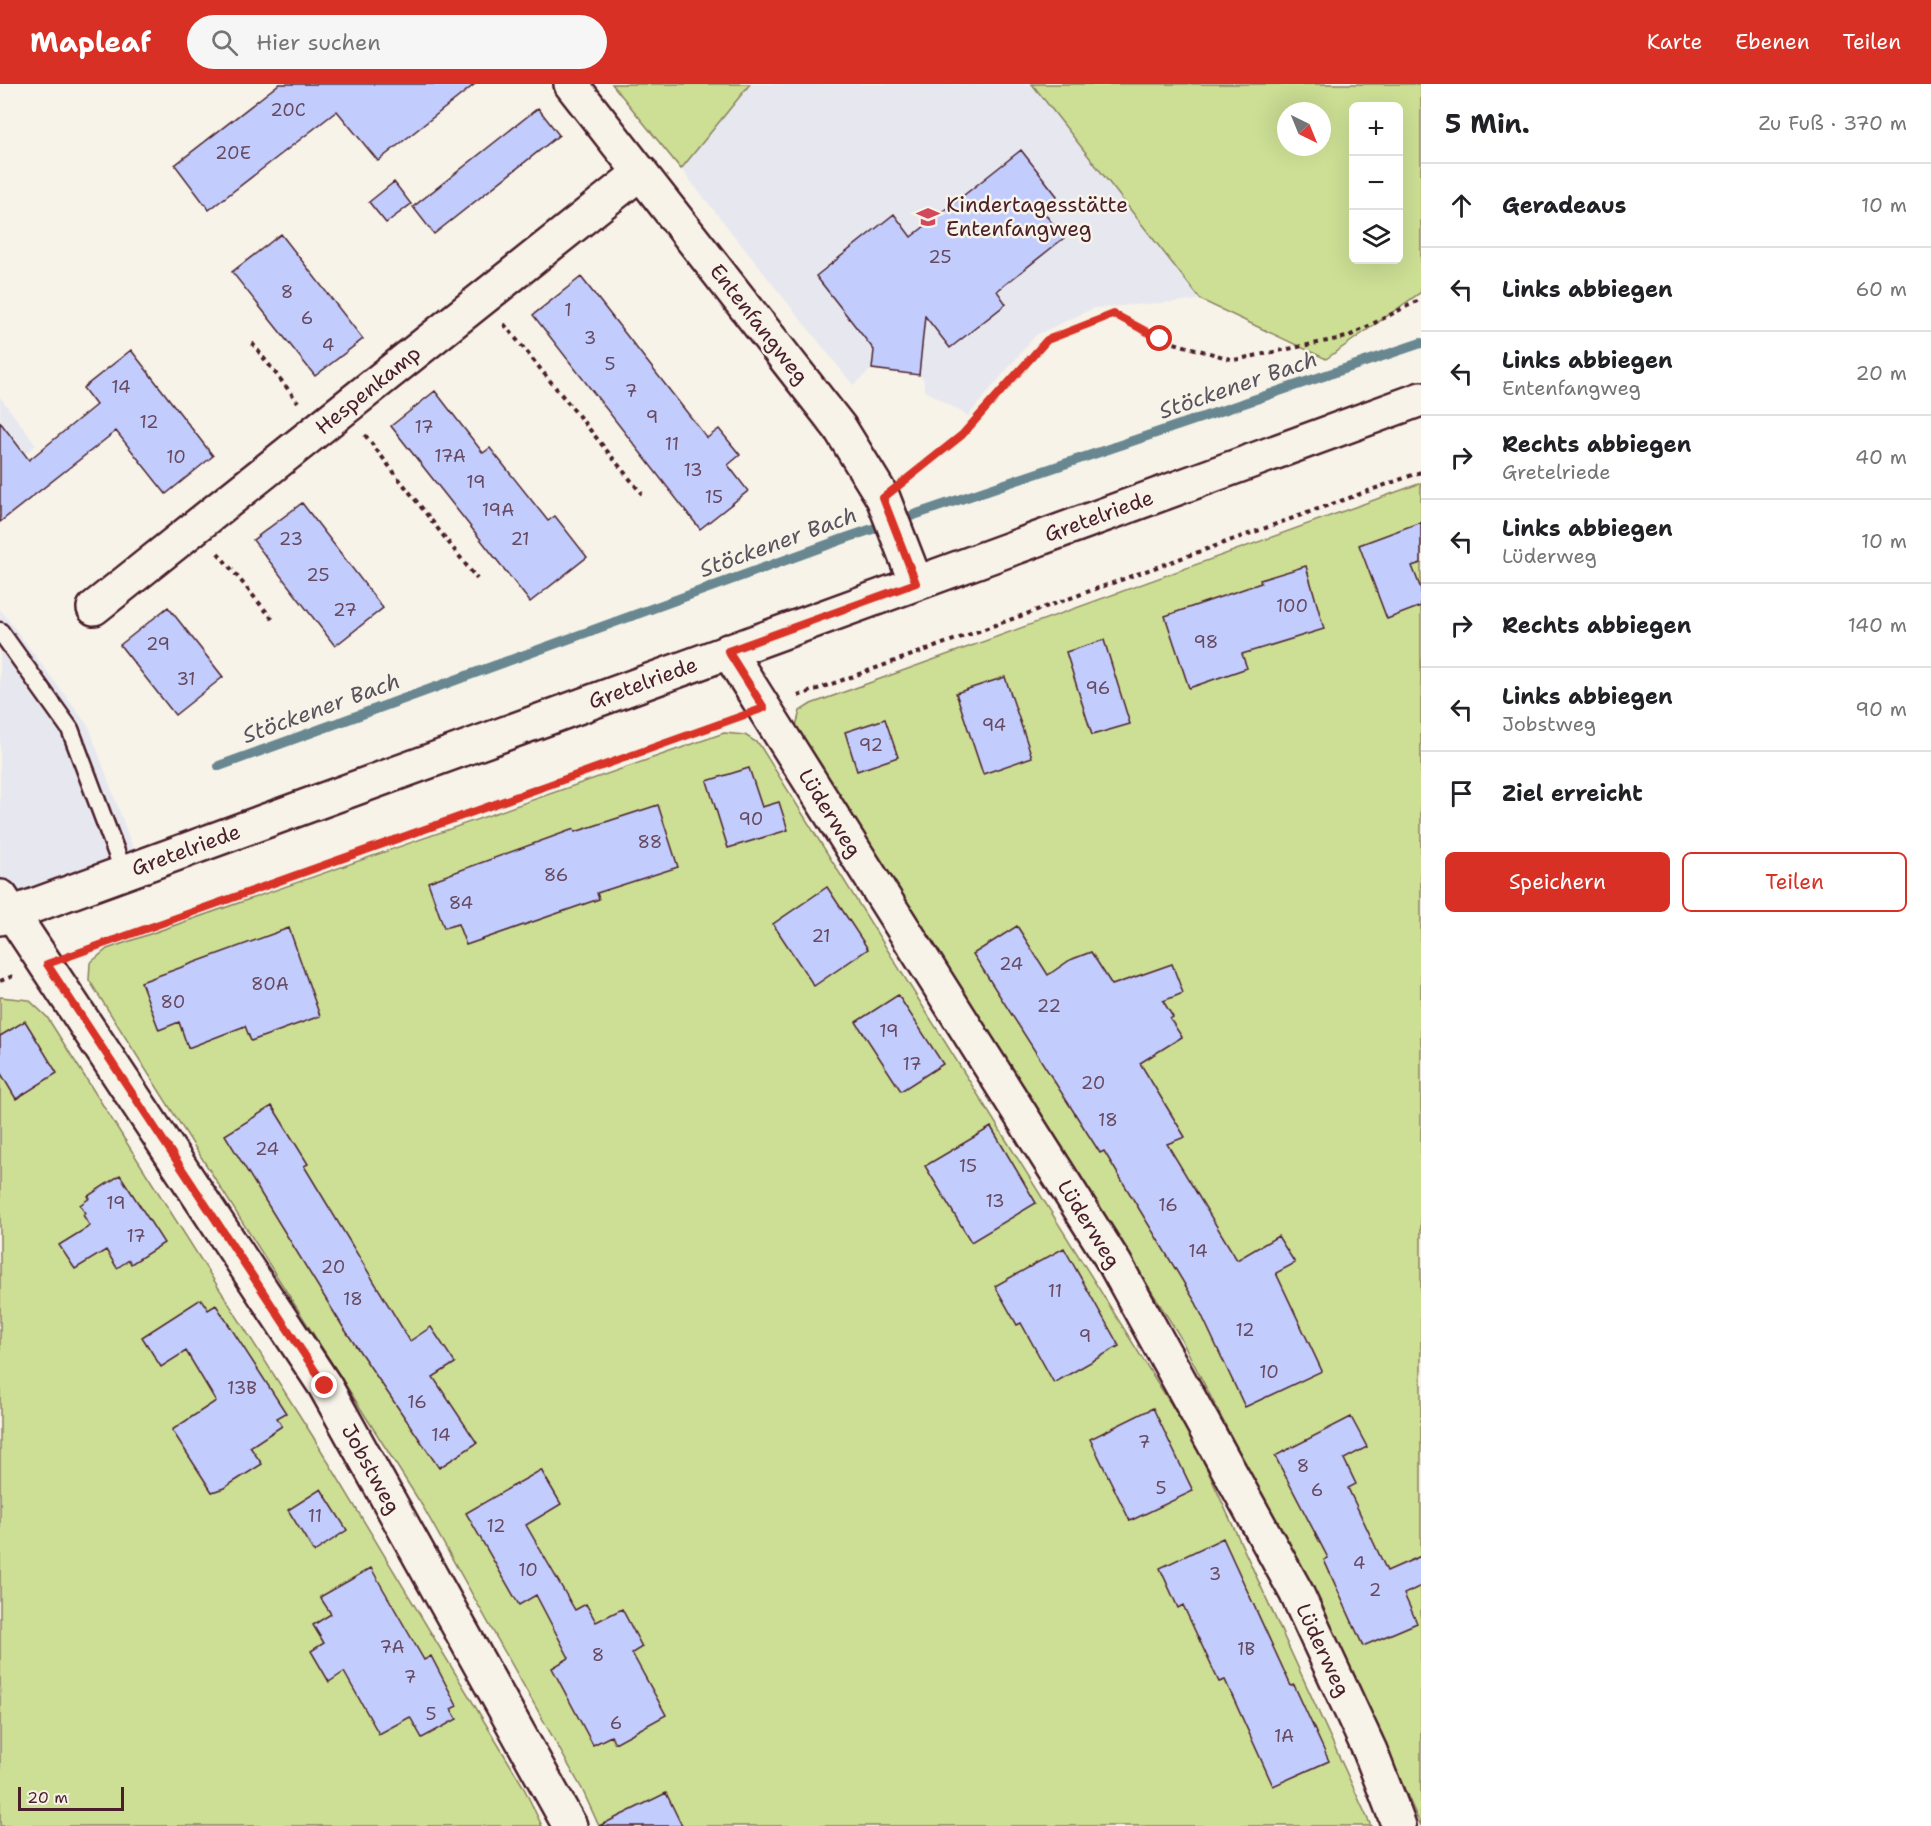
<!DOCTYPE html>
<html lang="de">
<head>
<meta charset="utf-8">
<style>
	:root { --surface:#fff; --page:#f6f6f6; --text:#202124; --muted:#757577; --line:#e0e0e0; --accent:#d93025 }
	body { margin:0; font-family:"Shantell Sans",sans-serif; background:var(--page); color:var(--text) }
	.controls { position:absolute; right:18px; top:18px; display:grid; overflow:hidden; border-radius:9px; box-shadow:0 6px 24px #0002 }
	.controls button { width:54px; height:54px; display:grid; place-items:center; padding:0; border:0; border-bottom:2px solid var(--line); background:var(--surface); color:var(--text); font:30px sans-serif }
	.compass { position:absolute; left:1277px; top:18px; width:54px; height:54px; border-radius:50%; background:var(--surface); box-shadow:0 6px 24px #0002; rotate:137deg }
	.scale { position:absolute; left:18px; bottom:15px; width:106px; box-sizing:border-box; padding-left:6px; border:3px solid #4a1f2b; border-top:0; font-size:16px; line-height:21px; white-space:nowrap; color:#4a1f2b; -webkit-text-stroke:4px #f7f3e8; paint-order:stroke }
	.stop { position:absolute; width:18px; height:18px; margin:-14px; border:4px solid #d93025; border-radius:50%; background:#fff }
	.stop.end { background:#d93025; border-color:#fff; box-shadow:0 2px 6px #0008 }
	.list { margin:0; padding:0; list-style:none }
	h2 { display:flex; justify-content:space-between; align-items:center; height:78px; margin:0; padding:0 24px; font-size:26px }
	h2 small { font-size:20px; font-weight:400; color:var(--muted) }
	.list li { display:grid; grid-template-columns:39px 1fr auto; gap:18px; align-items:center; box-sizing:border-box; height:84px; padding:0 24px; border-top:2px solid var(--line) }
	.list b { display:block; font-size:22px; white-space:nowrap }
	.list p { margin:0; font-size:20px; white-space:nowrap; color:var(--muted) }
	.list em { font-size:20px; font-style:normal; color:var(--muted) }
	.actions { display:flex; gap:12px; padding:18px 24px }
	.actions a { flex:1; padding:14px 0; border:2px solid var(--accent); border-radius:9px; text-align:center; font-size:21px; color:var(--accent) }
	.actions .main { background:var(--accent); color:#fff }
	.icon { flex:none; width:33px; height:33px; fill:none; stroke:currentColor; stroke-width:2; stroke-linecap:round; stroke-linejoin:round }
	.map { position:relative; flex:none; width:1421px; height:1742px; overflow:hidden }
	header { display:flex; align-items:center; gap:36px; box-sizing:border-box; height:84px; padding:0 30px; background:var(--accent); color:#fff }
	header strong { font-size:28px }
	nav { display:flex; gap:33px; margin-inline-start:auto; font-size:21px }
	.search { width:420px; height:54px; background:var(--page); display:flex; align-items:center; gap:15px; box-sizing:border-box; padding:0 21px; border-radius:33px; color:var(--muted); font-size:22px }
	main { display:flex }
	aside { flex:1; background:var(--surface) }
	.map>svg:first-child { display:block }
	.built { fill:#e7e8ef }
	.green { fill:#ccdf94; stroke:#8b7f60; stroke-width:1.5; fill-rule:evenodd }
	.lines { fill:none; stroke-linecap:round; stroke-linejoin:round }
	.stream { stroke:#688790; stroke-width:10 }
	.building { fill:#c2cdfe; stroke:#4a1f2b; stroke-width:1.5 }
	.service-casing { stroke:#4a1f2b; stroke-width:21 }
	.minor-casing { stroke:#4a1f2b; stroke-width:38 }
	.path { stroke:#4a1f2b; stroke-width:4; stroke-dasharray:4.5 4.5; stroke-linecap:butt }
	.service { stroke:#f7f3e8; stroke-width:16 }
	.minor { stroke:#f7f3e8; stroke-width:33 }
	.route { stroke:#d93025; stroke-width:8 }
	.labels { text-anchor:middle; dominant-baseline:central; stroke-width:5; stroke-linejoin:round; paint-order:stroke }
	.number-label { font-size:18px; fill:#684a60 }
	.poi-label { font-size:21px; fill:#4a1f2b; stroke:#f7f3e8; text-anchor:start }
	.street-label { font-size:21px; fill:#4a1f2b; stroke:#f7f3e8 }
	.water-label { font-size:22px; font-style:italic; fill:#59535e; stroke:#f7f3e8 }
</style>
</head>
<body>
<header>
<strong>Mapleaf</strong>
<div class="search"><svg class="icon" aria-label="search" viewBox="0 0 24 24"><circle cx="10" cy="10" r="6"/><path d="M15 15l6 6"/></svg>Hier suchen</div>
<nav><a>Karte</a><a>Ebenen</a><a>Teilen</a></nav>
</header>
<main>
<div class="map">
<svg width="1421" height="1742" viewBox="0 0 1421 1742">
	<rect width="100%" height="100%" fill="#f7f3e8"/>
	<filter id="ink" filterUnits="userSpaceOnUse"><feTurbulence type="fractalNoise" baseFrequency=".0167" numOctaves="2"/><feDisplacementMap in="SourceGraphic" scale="12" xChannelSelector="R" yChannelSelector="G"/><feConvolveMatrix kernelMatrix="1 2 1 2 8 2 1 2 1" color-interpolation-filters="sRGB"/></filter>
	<g filter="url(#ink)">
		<!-- built -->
		<path class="built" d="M 750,0 L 1032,0 L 1201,216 L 1094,224 L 1036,251 L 968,332 L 924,306 L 924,296 L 919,291 L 872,285 L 853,301 L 681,85 Z
			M 0,313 L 36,361 L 0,391 Z
			M 0,525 L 89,643 L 135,770 L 0,821 Z"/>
		<!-- green -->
		<path class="green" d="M 612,0 L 750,0 L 681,85 Z
			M 1032,0 L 1421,0 L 1421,208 L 1326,275 L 1201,216 ZM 1354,22 L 1398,22 L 1398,176 L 1354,176 ZM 1286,27 L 1322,27 L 1322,63 L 1286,63 Z
			M 1421,399 L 1421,1742 L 1356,1595 L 1179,1251 L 796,642 L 800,627 L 811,620 Z
			M 724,649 L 745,651 L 759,660 L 1194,1357 L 1371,1742 L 599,1742 L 582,1705 L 423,1423 L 89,896 L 90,879 L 107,865 Z
			M 0,913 L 29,916 L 47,933 L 312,1351 L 523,1702 L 542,1742 L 0,1742 Z"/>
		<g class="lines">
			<!-- stream -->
			<path class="stream" d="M 219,682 L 846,454 L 1421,259"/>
		</g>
		<!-- building -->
		<path class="building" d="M 279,0 L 475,0 L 378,77 L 337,27 L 209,126 L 175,81 Z
			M 538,24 L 559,51 L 434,150 L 413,123 Z
			M 1021,66 L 1057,112 L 1041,125 L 1064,154 L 997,207 L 1006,220 L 950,264 L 925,232 L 919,291 L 872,285 L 874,266 L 816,192 L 894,130 L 911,153 Z
			M 394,98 L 411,120 L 386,139 L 369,118 Z
			M 281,150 L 363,255 L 315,292 L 232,188 Z
			M 581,193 L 707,354 L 719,345 L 740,371 L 728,381 L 748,407 L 700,445 L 533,231 Z
			M 131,266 L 213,372 L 166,410 L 116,347 L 0,438 L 0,338 L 29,376 L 96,321 L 83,304 Z
			M 435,307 L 483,369 L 490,364 L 548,437 L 555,432 L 587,473 L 530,518 L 391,342 Z
			M 302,419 L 383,524 L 335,562 L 253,456 Z
			M 1421,438 L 1421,479 L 1412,482 L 1421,505 L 1421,522 L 1387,535 L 1359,461 Z
			M 1306,482 L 1324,545 L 1242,570 L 1247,584 L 1189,604 L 1165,532 L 1261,499 L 1260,496 Z
			M 168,523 L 223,593 L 175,631 L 120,561 Z
			M 1104,556 L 1130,640 L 1092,651 L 1066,568 Z
			M 1005,593 L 1032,673 L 983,690 L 956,609 Z
			M 885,635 L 898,673 L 857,687 L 845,648 Z
			M 749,684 L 762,723 L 779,718 L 788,746 L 728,764 L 707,697 Z
			M 658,721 L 678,783 L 597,809 L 599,815 L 466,861 L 458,840 L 444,844 L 428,798 L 574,745 L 575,748 Z
			M 827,803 L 868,865 L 814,902 L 773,840 Z
			M 1017,842 L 1048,891 L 1070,876 L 1091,868 L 1112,901 L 1172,880 L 1183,909 L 1163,917 L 1173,933 L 1170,935 L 1182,953 L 1140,979 L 1185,1053 L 1167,1060 L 1237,1176 L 1278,1152 L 1295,1179 L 1276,1189 L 1322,1287 L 1245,1323 L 1196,1219 L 1104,1067 L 1100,1069 L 973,870 Z
			M 289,844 L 320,932 L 251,957 L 245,942 L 188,964 L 179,938 L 159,946 L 141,898 Z
			M 898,911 L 943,980 L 901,1007 L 856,938 Z
			M 25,937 L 57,989 L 16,1015 L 0,988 L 0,952 Z
			M 272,1022 L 308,1080 L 304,1082 L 410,1257 L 431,1243 L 455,1279 L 433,1293 L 477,1359 L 439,1384 L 343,1243 L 225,1051 Z
			M 991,1043 L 1036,1119 L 971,1158 L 925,1082 Z
			M 120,1091 L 164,1159 L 131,1180 L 129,1176 L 117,1184 L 106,1166 L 75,1185 L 59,1161 L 90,1142 L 83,1131 L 85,1129 L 80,1121 L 90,1114 L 88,1112 Z
			M 1064,1164 L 1119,1262 L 1054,1299 L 1021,1239 L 1017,1241 L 995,1202 Z
			M 201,1215 L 208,1226 L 216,1221 L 286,1329 L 277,1334 L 282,1342 L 250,1363 L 262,1380 L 224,1404 L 212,1408 L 172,1346 L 216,1317 L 186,1267 L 161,1283 L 142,1253 Z
			M 1153,1324 L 1193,1407 L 1130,1437 L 1090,1355 Z
			M 1351,1333 L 1367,1363 L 1344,1375 L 1356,1400 L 1348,1404 L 1387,1487 L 1421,1472 L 1421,1502 L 1404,1510 L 1417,1539 L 1363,1562 L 1324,1476 L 1328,1474 L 1275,1372 Z
			M 541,1386 L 561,1420 L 526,1441 L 575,1526 L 586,1520 L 596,1538 L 622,1525 L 642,1563 L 632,1569 L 666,1631 L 615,1659 L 611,1652 L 593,1661 L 552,1584 L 569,1574 L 536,1511 L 519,1521 L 466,1429 Z
			M 321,1405 L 347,1446 L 314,1468 L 288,1426 Z
			M 1223,1454 L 1291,1602 L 1294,1601 L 1329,1677 L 1273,1702 L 1225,1596 L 1219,1598 L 1183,1521 L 1178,1524 L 1160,1484 Z
			M 371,1484 L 424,1576 L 431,1572 L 457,1622 L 451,1625 L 457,1635 L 422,1654 L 410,1633 L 379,1650 L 344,1588 L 329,1598 L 311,1567 L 324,1559 L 313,1541 L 331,1530 L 320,1513 Z
			M 666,1709 L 682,1742 L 599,1742 Z"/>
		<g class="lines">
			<!-- service casing -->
			<g class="service-casing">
				<path id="service" d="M 0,547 L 70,645 L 124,789"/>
			</g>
			<!-- minor casing -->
			<g class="minor-casing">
				<path id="minor" d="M 571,0 L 840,344 L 883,414 L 916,499
					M 94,524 L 641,88
					M 728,567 L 1115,1180 L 1296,1508 L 1370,1667 L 1399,1742
					M 1,813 L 325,1302 L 570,1742
					M 0,834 L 1421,315"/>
			</g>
			<!-- path -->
			<path class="path" d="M 504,240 L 642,410
				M 252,259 L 298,318
				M 365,351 L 477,495
				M 910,392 L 962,351 L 1047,256 L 1114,230 L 1160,255 L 1234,276 L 1347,253 L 1421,215
				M 218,469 L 274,537
				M 798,612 L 1421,388
				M 80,868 L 731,636
				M 0,897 L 13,892"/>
			<!-- service -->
			<use href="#service" class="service"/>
			<!-- minor -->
			<use href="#minor" class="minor"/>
		</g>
	</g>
	<g class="lines" filter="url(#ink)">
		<!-- route -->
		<path class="route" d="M 325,1302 L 47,880 L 764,624 L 728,567 L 916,499 L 883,414 L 962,351 L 1047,256 L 1114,230 L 1160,255"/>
	</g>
	<!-- icons -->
	<defs>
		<g id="school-bare" transform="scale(1.8)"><path d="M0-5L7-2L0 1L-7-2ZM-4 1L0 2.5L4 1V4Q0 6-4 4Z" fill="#d1495b" stroke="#f7f3e8" stroke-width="2.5" paint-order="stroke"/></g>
	</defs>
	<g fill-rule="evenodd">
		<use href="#school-bare" x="928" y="133"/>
	</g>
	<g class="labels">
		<!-- number labels -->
		<g class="number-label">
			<text x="288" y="26">20C</text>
			<text x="233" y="69">20E</text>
			<text x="940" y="173">25</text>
			<text x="287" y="208">8</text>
			<text x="568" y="226">1</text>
			<text x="307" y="234">6</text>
			<text x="590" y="254">3</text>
			<text x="328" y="261">4</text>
			<text x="610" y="280">5</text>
			<text x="121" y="303">14</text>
			<text x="631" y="307">7</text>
			<text x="652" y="333">9</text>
			<text x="149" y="338">12</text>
			<text x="424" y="343">17</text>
			<text x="672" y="360">11</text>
			<text x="450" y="372">17A</text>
			<text x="176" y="373">10</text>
			<text x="693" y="386">13</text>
			<text x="476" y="398">19</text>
			<text x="714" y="413">15</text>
			<text x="498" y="426">19A</text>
			<text x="291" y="455">23</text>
			<text x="520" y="455">21</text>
			<text x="318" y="491">25</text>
			<text x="1292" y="522">100</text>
			<text x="345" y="526">27</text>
			<text x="1206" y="558">98</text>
			<text x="158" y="560">29</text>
			<text x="186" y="595">31</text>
			<text x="1098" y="604">96</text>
			<text x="994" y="641">94</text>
			<text x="871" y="661">92</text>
			<text x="751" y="735">90</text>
			<text x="650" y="758">88</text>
			<text x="556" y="791">86</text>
			<text x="461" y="819">84</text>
			<text x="821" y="852">21</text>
			<text x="1011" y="880">24</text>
			<text x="270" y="900">80A</text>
			<text x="173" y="918">80</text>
			<text x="1049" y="922">22</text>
			<text x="889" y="947">19</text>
			<text x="912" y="980">17</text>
			<text x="1093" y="999">20</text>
			<text x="1108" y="1036">18</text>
			<text x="267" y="1065">24</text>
			<text x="968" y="1082">15</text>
			<text x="995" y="1117">13</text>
			<text x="116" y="1119">19</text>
			<text x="1168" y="1121">16</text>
			<text x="136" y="1152">17</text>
			<text x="1198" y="1167">14</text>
			<text x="333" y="1183">20</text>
			<text x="1055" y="1207">11</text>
			<text x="353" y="1215">18</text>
			<text x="1245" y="1246">12</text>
			<text x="1085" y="1252">9</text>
			<text x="1269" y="1288">10</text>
			<text x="242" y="1304">13B</text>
			<text x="417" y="1318">16</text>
			<text x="441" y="1351">14</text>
			<text x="1144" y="1358">7</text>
			<text x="1303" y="1382">8</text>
			<text x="1161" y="1404">5</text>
			<text x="1317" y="1406">6</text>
			<text x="315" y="1432">11</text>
			<text x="496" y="1442">12</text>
			<text x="1359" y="1479">4</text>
			<text x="528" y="1486">10</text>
			<text x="1215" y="1490">3</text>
			<text x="1375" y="1506">2</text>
			<text x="392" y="1563">7A</text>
			<text x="1246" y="1565">1B</text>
			<text x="598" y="1571">8</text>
			<text x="410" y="1593">7</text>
			<text x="431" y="1630">5</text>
			<text x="616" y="1639">6</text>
			<text x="1284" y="1652">1A</text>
		</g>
		<!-- poi labels -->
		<g class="poi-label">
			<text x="946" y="121">Kindertagesstätte<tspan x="946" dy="24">Entenfangweg</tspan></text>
		</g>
		<!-- street labels -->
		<g class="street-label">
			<text transform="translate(759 240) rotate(52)">Entenfangweg</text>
			<text transform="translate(368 306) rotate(-39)">Hespenkamp</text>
			<text transform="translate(1099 432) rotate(-20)">Gretelriede</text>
			<text transform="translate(643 599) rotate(-20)">Gretelriede</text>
			<text transform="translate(830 729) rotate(58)">Lüderweg</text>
			<text transform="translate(186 766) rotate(-20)">Gretelriede</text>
			<text transform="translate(1089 1140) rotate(58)">Lüderweg</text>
			<text transform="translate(371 1385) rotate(61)">Jobstweg</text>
			<text transform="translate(1323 1566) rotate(65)">Lüderweg</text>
		</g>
		<!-- water labels -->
		<g class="water-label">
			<text transform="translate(1238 301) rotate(-19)">Stöckener Bach</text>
			<text transform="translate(778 458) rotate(-20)">Stöckener Bach</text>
			<text transform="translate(321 624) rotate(-20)">Stöckener Bach</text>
		</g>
	</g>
</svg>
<div class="controls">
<button>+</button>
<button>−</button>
<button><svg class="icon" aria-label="layers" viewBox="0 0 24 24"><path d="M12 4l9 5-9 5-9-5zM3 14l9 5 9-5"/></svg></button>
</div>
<svg class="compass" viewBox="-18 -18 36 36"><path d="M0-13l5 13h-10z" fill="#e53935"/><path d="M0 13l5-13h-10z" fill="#757577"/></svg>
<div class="scale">20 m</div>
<div class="stop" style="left:1160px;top:255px"></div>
<div class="stop end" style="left:325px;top:1302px"></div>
</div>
<aside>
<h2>5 Min.<small>Zu Fuß · 370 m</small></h2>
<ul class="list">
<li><svg class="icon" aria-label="ahead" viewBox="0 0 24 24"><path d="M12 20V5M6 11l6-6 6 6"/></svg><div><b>Geradeaus</b></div><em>10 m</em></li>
<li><svg class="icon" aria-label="left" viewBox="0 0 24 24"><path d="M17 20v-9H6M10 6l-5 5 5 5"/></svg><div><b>Links abbiegen</b></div><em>60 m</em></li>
<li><svg class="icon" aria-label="left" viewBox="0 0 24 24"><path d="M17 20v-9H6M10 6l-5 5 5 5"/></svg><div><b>Links abbiegen</b><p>Entenfangweg</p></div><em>20 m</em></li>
<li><svg class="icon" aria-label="right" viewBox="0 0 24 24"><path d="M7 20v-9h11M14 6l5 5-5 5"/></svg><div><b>Rechts abbiegen</b><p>Gretelriede</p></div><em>40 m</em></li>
<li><svg class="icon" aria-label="left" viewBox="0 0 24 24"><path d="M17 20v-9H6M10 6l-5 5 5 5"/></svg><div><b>Links abbiegen</b><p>Lüderweg</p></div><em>10 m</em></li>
<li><svg class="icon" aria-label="right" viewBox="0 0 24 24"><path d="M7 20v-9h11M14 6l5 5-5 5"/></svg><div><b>Rechts abbiegen</b></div><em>140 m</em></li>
<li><svg class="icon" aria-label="left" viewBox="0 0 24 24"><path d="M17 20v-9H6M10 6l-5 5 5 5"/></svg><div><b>Links abbiegen</b><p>Jobstweg</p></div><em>90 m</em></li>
<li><svg class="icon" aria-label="arrive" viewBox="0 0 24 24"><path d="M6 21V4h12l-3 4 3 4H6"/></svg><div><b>Ziel erreicht</b></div></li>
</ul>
<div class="actions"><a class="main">Speichern</a><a>Teilen</a></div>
</aside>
</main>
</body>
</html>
